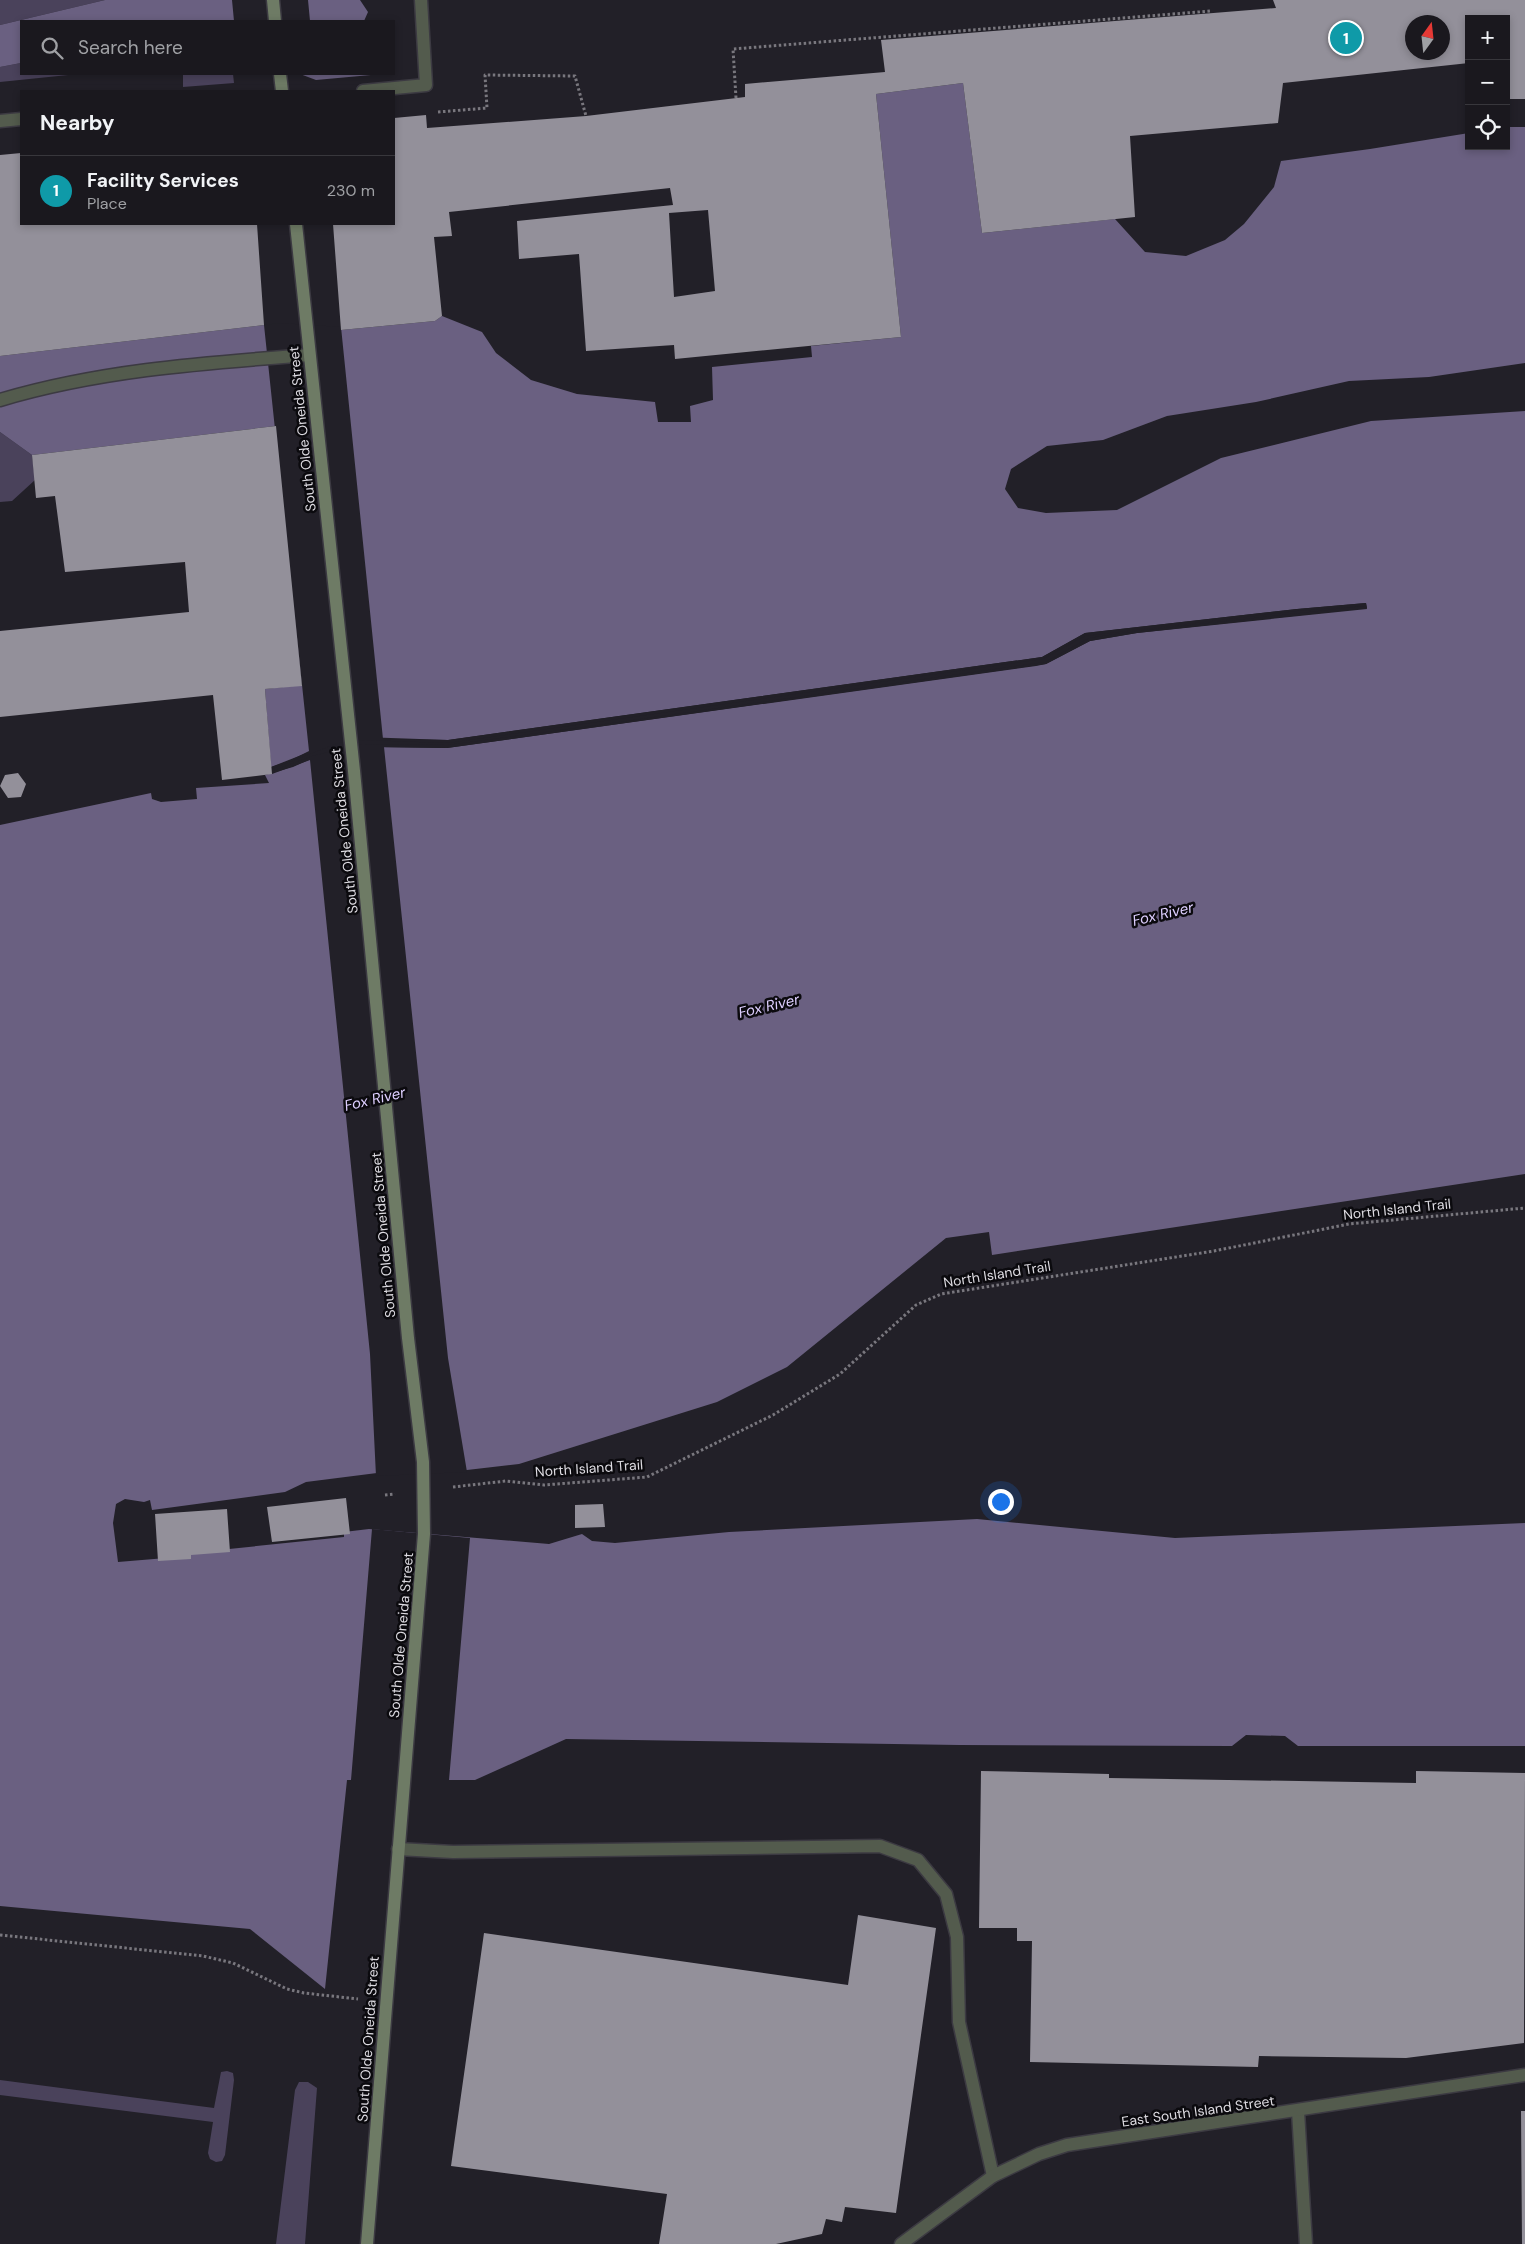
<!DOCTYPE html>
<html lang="en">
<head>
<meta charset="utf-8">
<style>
	:root { --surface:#1a181e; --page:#27252b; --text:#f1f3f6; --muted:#9fa0a4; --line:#38373c; --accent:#89cf48 }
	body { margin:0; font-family:"DM Sans",sans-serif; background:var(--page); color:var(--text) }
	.controls { position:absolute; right:15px; top:15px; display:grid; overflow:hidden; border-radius:0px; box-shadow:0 2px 8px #0003 }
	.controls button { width:45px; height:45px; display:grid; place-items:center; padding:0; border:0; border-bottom:1px solid var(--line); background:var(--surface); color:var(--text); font:25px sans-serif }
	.compass { position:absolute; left:1405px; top:15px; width:45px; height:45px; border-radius:50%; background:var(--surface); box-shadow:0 2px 8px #0003; rotate:15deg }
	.you { position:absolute; left:1000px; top:1501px; width:18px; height:18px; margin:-12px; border:4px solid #fff; border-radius:50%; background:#1a73e8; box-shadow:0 0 0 8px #1a73e833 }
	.badge { display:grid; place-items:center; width:32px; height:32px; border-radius:50%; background:var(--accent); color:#fff; font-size:16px; font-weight:700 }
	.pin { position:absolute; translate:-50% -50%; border:2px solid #fff; box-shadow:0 1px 5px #0006 }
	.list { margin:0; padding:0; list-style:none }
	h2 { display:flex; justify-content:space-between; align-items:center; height:65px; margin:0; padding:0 20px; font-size:21px }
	h2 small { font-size:16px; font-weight:400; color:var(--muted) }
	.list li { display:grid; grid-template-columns:32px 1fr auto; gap:15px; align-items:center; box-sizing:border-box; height:70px; padding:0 20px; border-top:1px solid var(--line) }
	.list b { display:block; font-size:19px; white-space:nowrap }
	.list p { margin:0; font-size:16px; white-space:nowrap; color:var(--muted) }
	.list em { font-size:16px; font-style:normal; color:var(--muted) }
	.icon { flex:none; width:28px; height:28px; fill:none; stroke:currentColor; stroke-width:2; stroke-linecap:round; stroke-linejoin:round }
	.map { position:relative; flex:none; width:1525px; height:2244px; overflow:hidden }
	.search { position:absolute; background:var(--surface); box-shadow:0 2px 8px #0003; left:20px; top:20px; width:375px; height:55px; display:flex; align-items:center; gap:12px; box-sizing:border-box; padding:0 18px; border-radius:0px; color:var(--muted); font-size:19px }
	.panel { position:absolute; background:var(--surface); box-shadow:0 2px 8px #0003; left:20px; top:90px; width:375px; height:135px; border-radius:0px }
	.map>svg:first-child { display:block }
	.green { fill:#4a425b }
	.water { fill:#6a6081 }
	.pier { fill:#222028 }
	.building { fill:#93909a; fill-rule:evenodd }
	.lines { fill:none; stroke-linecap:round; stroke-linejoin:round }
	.lane-casing { stroke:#3c3a42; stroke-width:15 }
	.street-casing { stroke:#3c3a42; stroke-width:15 }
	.secondary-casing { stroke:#3c3a42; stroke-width:15 }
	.path { stroke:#79777e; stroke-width:3; stroke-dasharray:2.5 2.5; stroke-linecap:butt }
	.lane { stroke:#535b4d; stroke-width:12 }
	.street { stroke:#535b4d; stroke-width:12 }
	.secondary { stroke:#6e7b65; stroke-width:12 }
	.labels { text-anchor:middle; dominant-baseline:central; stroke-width:5; stroke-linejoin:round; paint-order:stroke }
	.street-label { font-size:14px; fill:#dddbe1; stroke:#0b0a0e }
	.water-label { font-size:15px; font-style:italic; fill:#ddcefe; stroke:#0b0a0e }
</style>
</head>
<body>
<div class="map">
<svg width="1525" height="2244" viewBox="0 0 1525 2244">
	<rect width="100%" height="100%" fill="#222028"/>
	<!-- green -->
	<path class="green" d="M 0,0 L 105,0 L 0,25 Z
		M 21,63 L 21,74 L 78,74 L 0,82 L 0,67 Z
		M 183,74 L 233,74 L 234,83 L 183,87 Z
		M 0,432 L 32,455 L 35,480 L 12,501 L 0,502 Z
		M 227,2071 L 233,2073 L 234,2080 L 225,2155 L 222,2161 L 216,2162 L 210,2159 L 208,2153 L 213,2122 L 0,2095 L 0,2080 L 214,2108 L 221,2072 Z
		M 299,2082 L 308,2082 L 317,2088 L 305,2244 L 276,2244 L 295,2090 Z"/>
	<!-- water -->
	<path class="water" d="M 105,0 L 360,0 L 368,12 L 364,21 L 21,21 L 21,63 L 0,67 L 0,25 Z
		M 300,74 L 382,74 L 316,80 Z
		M 963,83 L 982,233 L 1115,219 L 1145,252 L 1186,256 L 1225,240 L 1244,224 L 1274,187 L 1281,161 L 1370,149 L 1469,133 L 1469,146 L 1506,146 L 1506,127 L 1525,127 L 1525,363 L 1429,377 L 1349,381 L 1256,402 L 1167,416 L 1103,440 L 1047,446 L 1011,469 L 1005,489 L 1018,508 L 1046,513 L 1117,510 L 1221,458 L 1371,421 L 1525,411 L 1525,1174 L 992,1255 L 989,1232 L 946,1238 L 787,1367 L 717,1402 L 519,1464 L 467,1470 L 377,1473 L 306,1482 L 285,1492 L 152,1510 L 150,1500 L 144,1502 L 125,1499 L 116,1504 L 113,1523 L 118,1562 L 190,1556 L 190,1553 L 344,1537 L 344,1532 L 369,1529 L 549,1544 L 582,1534 L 592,1541 L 615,1543 L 729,1532 L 977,1519 L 1175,1538 L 1525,1523 L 1525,1746 L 1298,1746 L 1285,1736 L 1246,1735 L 1232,1746 L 959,1745 L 566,1739 L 475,1780 L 347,1780 L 325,1989 L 250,1929 L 0,1906 L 0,825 L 151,793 L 152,799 L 161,802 L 197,799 L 196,788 L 269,783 L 265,775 L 293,767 L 313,758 L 362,747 L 447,748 L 1046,664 L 1090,641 L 1137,633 L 1367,608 L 1366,603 L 1297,609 L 1085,633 L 1042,657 L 448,740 L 362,737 L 337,741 L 271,767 L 265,689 L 302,685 L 276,426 L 32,455 L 0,432 L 0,356 L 264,325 L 341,330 L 435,321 L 442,316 L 482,332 L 496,353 L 531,380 L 577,394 L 655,402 L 658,422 L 691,422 L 690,406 L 713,400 L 712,367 L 812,357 L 811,346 L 901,337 L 876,94 Z"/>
	<!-- pier -->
	<path class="pier" d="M 232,0 L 308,0 L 310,21 L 234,21 Z
		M 280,323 L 341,327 L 383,739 L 448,740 L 1042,657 L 1085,633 L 1297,609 L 1366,603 L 1367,609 L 1137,633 L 1090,641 L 1046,664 L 1036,666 L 447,748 L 384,747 L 448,1358 L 467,1472 L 376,1476 L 370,1354 L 310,760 L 272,774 L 272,771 L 312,756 L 362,744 L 447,745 L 598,725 L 1045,662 L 1089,638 L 1136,631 L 1364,606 L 1297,611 L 1085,636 L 1043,659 L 448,743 L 362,740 L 338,743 L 272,769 L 271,767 L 289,761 L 309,751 L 264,325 Z
		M 372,1529 L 470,1538 L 449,1780 L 351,1780 Z"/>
	<!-- building -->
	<path class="building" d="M 1273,0 L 1525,0 L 1525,99 L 1506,99 L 1506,19 L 1469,19 L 1469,63 L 1283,83 L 1278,123 L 1130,136 L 1135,217 L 982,233 L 963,83 L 876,94 L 901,337 L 675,359 L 674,345 L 586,351 L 579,254 L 519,259 L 517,221 L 673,205 L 670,188 L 449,212 L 452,236 L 434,237 L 442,316 L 435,321 L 341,330 L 333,224 L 394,224 L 394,118 L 426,115 L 427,128 L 586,116 L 745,97 L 745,84 L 885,72 L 881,40 L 1276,8 ZM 1412,22 L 1442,22 L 1442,52 L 1412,52 ZM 708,210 L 715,291 L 674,297 L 669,213 Z
		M 21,153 L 21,224 L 257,224 L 264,325 L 0,356 L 0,155 Z
		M 276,426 L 302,686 L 265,689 L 272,774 L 222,780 L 213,695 L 0,717 L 0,631 L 189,612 L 185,562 L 65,572 L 55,496 L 36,498 L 32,455 Z
		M 18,773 L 26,784 L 21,797 L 8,798 L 0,786 L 5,775 Z
		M 346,1498 L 350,1534 L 272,1542 L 267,1507 Z
		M 603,1504 L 605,1527 L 575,1528 L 575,1505 Z
		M 227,1509 L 230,1552 L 191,1555 L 191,1559 L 158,1561 L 155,1514 Z
		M 981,1771 L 1109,1774 L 1109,1778 L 1416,1783 L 1416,1771 L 1525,1773 L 1524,2043 L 1406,2058 L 1259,2056 L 1258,2067 L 1030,2062 L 1032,1941 L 1017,1941 L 1017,1928 L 979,1928 Z
		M 858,1915 L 936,1928 L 896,2213 L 845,2207 L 842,2222 L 826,2219 L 822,2234 L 776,2244 L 659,2244 L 667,2194 L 451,2166 L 484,1933 L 848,1985 Z
		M 1521,2111 L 1525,2111 L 1525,2244 L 1522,2244 Z"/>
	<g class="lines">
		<!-- lane casing -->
		<g class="lane-casing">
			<path id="lane" d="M 363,91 L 426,85 L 421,0
				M 0,121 L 21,119
				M 0,400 C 100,370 205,363 309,355
				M 398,1849 L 453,1852 L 880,1846 L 918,1860 L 946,1894 L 957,1937 L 959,2022 L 993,2176
				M 1298,2111 L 1306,2244"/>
		</g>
		<!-- street casing -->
		<g class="street-casing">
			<path id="street" d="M 901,2244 L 993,2176 L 1039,2154 L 1067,2145 L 1525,2075"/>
		</g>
		<!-- secondary casing -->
		<g class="secondary-casing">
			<path id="secondary" d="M 273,0 L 275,21
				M 280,74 L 282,91
				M 296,224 L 354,771 L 408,1338 L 423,1462 L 424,1534 L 367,2244"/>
		</g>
		<!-- path -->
		<path class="path" d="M 736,98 L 733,49 L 1211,11
			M 438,112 L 487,108 L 485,75 L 575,76 L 586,116
			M 453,1487 L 506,1481 L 544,1485 L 647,1477 L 773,1415 L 840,1374 L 916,1305 L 941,1294 L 1214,1251 L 1349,1224 L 1525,1208
			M 385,1495 L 395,1494
			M 0,1935 L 203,1956 L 233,1963 L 287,1989 L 304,1993 L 358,1999"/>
		<!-- lane -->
		<use href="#lane" class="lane"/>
		<!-- street -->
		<use href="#street" class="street"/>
		<!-- secondary -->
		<use href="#secondary" class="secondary"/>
	</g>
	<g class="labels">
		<!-- street labels -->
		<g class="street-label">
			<text transform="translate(302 429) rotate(-96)">South Olde Oneida Street</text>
			<text transform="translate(344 831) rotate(-96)">South Olde Oneida Street</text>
			<text transform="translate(1397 1209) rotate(-6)">North Island Trail</text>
			<text transform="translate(383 1235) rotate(-95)">South Olde Oneida Street</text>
			<text transform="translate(997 1274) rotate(-9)">North Island Trail</text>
			<text transform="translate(589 1468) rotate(-4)">North Island Trail</text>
			<text transform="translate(401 1635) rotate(-85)">South Olde Oneida Street</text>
			<text transform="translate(368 2039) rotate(-86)">South Olde Oneida Street</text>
			<text transform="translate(1198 2111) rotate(-8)">East South Island Street</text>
		</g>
		<!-- water labels -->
		<g class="water-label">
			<text transform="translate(1163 914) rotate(-13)">Fox River</text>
			<text transform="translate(769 1006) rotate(-13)">Fox River</text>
			<text transform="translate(375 1099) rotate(-13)">Fox River</text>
		</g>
	</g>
</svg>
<div class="controls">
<button>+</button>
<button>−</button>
<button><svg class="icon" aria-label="locate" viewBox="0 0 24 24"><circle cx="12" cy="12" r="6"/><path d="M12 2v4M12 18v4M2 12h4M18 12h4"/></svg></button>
</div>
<svg class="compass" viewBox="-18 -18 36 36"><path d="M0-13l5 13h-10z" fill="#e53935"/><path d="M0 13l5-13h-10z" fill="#9fa0a4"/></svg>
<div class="you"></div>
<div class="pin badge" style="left:1346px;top:38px;background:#0f9aa8">1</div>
<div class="search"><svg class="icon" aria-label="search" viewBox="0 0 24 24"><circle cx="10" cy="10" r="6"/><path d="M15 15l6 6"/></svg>Search here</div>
<section class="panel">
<h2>Nearby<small></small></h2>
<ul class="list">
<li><span class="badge" style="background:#0f9aa8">1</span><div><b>Facility Services</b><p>Place</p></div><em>230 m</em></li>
</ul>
</section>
</div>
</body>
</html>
